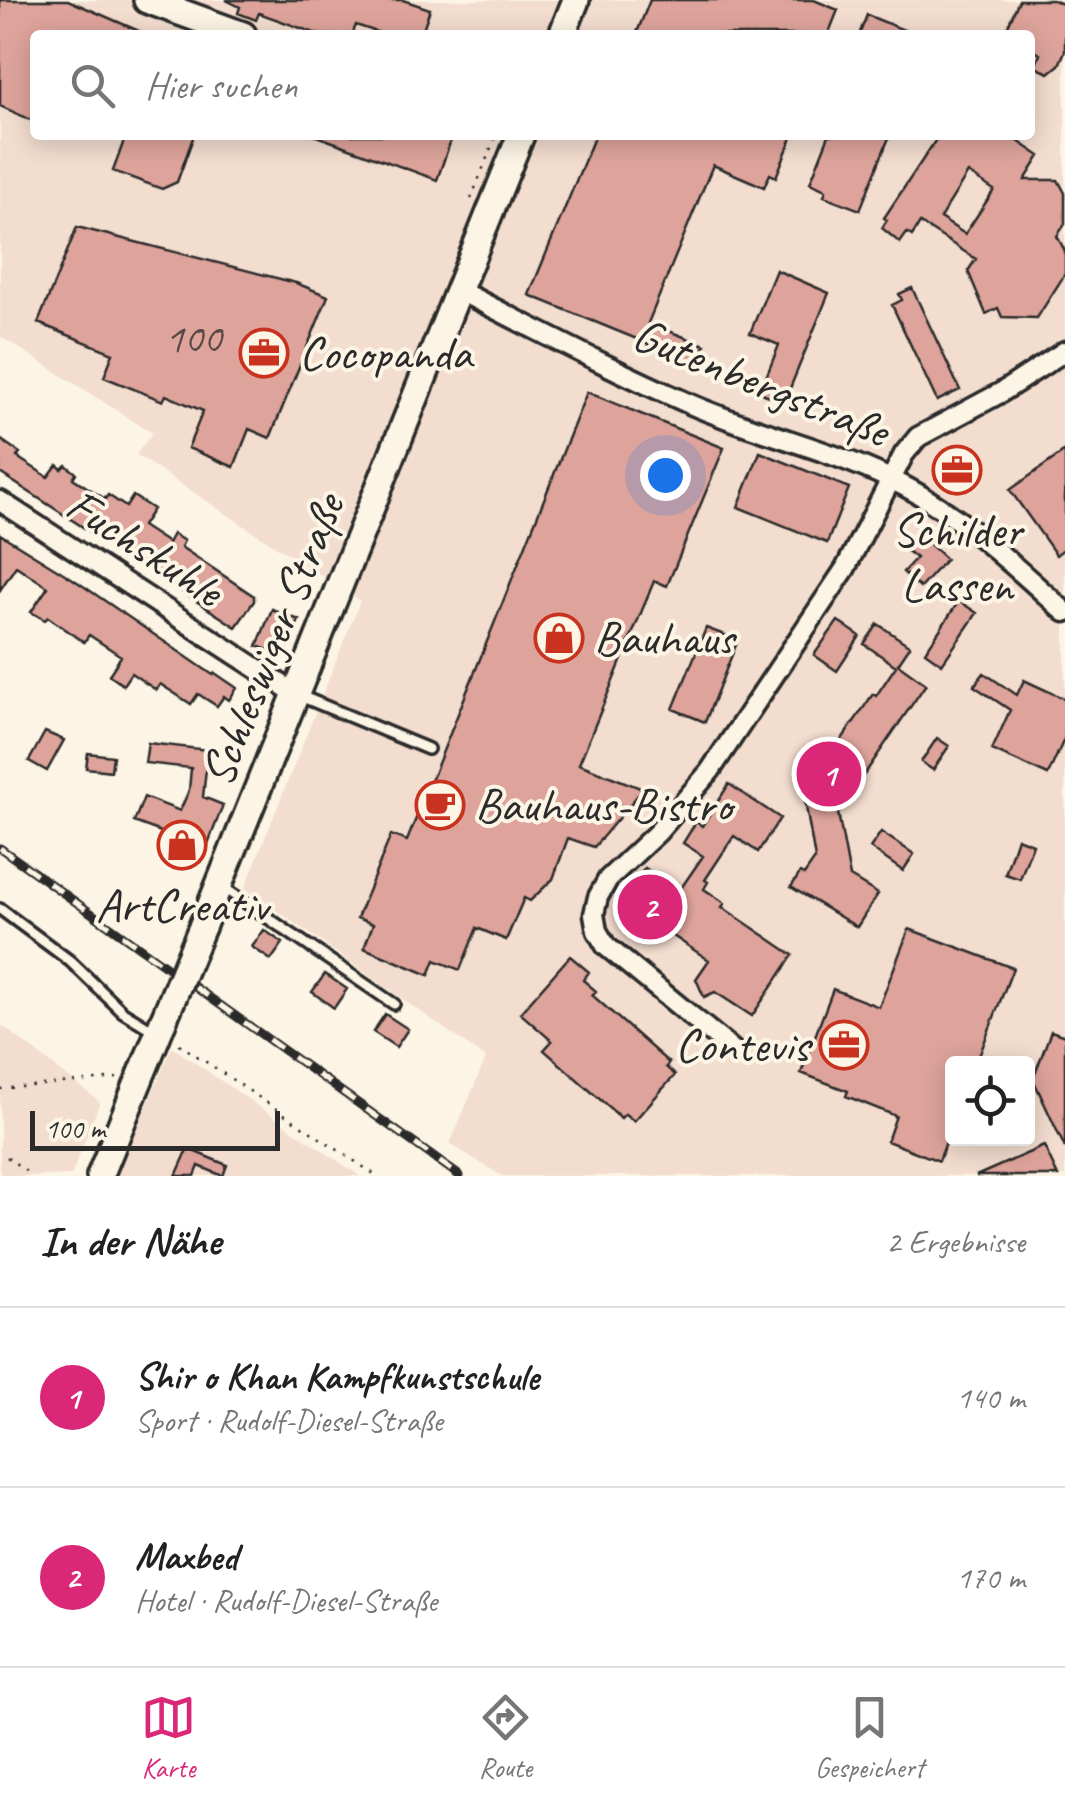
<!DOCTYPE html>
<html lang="de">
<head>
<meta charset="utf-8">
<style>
	:root { --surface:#fff; --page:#f6f6f6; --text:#222; --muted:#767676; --line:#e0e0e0; --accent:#db2777 }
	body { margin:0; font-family:Caveat,sans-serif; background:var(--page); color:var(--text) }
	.controls { position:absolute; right:30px; bottom:30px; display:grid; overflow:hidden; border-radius:10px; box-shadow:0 5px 25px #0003 }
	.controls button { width:90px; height:90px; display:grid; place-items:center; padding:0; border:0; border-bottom:2px solid var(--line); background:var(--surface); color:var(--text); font:50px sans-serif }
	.scale { position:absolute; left:30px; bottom:25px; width:250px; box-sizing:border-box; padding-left:10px; border:5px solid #2b2b2b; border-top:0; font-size:28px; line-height:35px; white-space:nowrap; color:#2b2b2b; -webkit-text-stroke:8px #fcf5e5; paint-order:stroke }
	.you { position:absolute; left:665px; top:475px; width:35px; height:35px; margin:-25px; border:8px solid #fff; border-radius:50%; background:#1a73e8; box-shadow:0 0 0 15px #1a73e833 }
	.badge { display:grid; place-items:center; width:65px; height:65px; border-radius:50%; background:var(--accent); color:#fff; font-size:32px; font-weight:700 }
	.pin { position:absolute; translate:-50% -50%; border:5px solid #fff; box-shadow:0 2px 10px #0006 }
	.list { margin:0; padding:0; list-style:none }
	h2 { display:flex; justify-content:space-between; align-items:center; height:130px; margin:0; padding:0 40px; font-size:42px }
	h2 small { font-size:32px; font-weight:400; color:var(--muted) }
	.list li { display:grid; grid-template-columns:65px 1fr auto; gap:30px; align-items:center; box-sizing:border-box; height:180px; padding:0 40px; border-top:2px solid var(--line) }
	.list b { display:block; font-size:38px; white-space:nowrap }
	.list p { margin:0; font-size:32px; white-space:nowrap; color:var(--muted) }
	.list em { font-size:32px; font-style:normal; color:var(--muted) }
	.icon { flex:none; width:55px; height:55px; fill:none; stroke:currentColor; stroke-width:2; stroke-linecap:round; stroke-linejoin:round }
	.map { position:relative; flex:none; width:1065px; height:1176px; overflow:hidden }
	.search { position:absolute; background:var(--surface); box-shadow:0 5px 25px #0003; left:30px; right:30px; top:30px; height:110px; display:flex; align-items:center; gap:25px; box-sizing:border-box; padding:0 35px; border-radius:10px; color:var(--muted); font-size:38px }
	.sheet { height:490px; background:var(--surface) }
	nav { display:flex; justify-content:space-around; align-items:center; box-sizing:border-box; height:140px; border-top:2px solid var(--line); background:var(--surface); font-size:28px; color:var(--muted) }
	nav a { display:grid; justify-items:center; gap:5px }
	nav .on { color:var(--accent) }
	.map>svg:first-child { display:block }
	.built { fill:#f3ddcf; fill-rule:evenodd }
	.building { fill:#dea49b; stroke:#2b2b2b; stroke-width:2.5; fill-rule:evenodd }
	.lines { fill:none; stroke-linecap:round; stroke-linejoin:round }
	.lane-casing { stroke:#2b2b2b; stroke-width:16 }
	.street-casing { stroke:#2b2b2b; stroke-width:25 }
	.secondary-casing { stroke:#2b2b2b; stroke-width:32 }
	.path { stroke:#2b2b2b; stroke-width:2.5; stroke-dasharray:2.5 8; stroke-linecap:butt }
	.lane { stroke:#fcf5e5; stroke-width:9 }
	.street { stroke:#fcf5e5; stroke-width:18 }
	.secondary { stroke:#fcf5e5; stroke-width:25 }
	.rail-casing { stroke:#2b2b2b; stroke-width:9 }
	.rail { stroke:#fcf5e5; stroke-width:5; stroke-dasharray:15; stroke-linecap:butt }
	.secondary-bridge-casing { stroke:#2b2b2b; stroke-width:32; stroke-linecap:butt }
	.secondary-bridge { stroke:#fcf5e5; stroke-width:25 }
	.labels { text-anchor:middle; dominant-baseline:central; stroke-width:8; stroke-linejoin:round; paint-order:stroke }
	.number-label { font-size:42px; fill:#584947 }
	.poi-label { font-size:48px; fill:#2b2b2b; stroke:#fcf5e5; text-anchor:start }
	.street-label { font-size:48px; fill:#2b2b2b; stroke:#fcf5e5 }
</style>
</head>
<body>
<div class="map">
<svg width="1065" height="1176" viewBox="0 0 1065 1176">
	<rect width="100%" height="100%" fill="#fcf5e5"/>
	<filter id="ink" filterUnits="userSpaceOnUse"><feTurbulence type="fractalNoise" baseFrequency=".01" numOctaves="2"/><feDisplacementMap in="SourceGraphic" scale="20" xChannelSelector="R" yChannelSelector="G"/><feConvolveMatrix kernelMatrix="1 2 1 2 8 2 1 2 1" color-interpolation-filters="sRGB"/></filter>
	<g filter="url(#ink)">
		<!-- built -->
		<path class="built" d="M 0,0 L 1065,0 L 1065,1176 L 502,1176 L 450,1144 L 486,1058 L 245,888 L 360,601 L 136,455 L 152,433 L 0,336 ZM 35,35 L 1030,35 L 1030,135 L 35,135 ZM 952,1064 L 1028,1064 L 1028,1138 L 952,1138 Z
			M 0,1024 L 100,1102 L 71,1176 L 0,1176 Z
			M 172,1047 L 360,1176 L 117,1176 Z"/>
		<!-- building -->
		<path class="building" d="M 0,0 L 68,0 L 148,35 L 35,35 L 35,122 L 0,106 Z
			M 226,0 L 403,0 L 430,9 L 421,35 L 386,35 L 356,25 L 352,35 L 320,35 L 259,13 L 256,20 L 238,13 L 240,7 Z
			M 650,0 L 814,0 L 838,10 L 828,35 L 636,35 Z
			M 1019,0 L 1053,0 L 1065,5 L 1065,51 L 1059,65 L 1049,73 L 1035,67 L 1040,54 L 1030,49 L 1030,35 L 1004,35 Z
			M 867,15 L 914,34 L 914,35 L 859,35 Z
			M 126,135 L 194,135 L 177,182 L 162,189 L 113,171 Z
			M 314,135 L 436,135 L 451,140 L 437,180 Z
			M 595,135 L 793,135 L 776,177 L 770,174 L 764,187 L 713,165 L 648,323 L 705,345 L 697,367 L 647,348 L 649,344 L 529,295 Z
			M 829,135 L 890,135 L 860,210 L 824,196 L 826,190 L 810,183 Z
			M 939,135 L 1009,135 L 1040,156 L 1025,180 L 1058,180 L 1065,193 L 1065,224 L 1057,236 L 1065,251 L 1065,274 L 1037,318 L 1002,317 L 998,308 L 986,314 L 968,271 L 976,259 L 920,223 L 912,236 L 907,233 L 900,243 L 882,228 L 887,220 L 884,218 ZM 968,173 L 994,190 L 965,234 L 940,218 Z
			M 77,227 L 296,283 L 328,296 L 270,438 L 249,429 L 234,467 L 188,448 L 203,411 L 166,395 L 163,401 L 104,377 L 113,353 L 38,323 Z
			M 776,270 L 829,293 L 784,403 L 760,392 L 779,345 L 750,333 Z
			M 912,288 L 960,390 L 937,401 L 892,305 L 902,300 L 899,294 Z
			M 587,392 L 724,448 L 667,586 L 654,581 L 579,764 L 643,789 L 594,847 L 568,838 L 553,879 L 530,901 L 524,898 L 506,940 L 477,928 L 460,970 L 435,960 L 429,975 L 364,948 L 373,924 L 357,918 L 391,835 L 407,841 Z
			M 0,439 L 20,453 L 17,457 L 48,477 L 57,465 L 62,469 L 66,465 L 76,473 L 73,478 L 105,499 L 108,495 L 126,507 L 133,496 L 153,509 L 142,526 L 168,543 L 173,534 L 184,541 L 181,547 L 254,596 L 254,601 L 236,627 L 0,473 Z
			M 1065,451 L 1065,548 L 1056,555 L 1010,490 Z
			M 760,452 L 849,488 L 827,543 L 738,507 Z
			M 0,534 L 73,579 L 213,675 L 215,673 L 237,688 L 229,700 L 224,696 L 217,706 L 198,694 L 191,704 L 160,684 L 156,690 L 131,673 L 123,685 L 109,675 L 121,656 L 89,635 L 84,642 L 48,617 L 45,620 L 31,612 L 48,587 L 16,566 L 0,590 Z
			M 921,536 L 946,559 L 920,588 L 903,572 L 916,558 L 907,551 Z
			M 959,601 L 977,613 L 942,664 L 925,652 Z
			M 272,609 L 299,620 L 284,656 L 257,646 Z
			M 838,621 L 860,636 L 837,671 L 814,655 Z
			M 878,624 L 910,646 L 898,664 L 926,684 L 838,813 L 850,877 L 878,894 L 857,927 L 791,887 L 800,873 L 804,875 L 815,859 L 805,801 L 820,780 L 816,777 L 873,694 L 876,696 L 896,666 L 864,644 Z
			M 706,628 L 738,640 L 705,722 L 673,709 Z
			M 984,673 L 1017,695 L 1024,680 L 1065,699 L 1065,737 L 1048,775 L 992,750 L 1010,710 L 974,686 Z
			M 45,732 L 64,740 L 47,771 L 29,761 Z
			M 937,738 L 949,746 L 933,770 L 921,762 Z
			M 148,743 L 208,750 L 203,797 L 223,805 L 201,862 L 172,851 L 177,838 L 134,822 L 144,797 L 180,811 L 189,790 L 191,768 L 145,763 Z
			M 88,753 L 113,756 L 111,771 L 86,768 Z
			M 729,784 L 780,818 L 758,852 L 734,836 L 705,880 L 708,882 L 704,889 L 725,903 L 722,907 L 793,955 L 752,1016 L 715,992 L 704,997 L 696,979 L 709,960 L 658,926 L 654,931 L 633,917 L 651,891 L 636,881 L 645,868 L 679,891 L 703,856 L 683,843 L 696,822 L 702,826 Z
			M 881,832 L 914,854 L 903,871 L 870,848 Z
			M 1017,838 L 1033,844 L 1020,879 L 1005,874 Z
			M 909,929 L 1013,968 L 976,1064 L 952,1064 L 952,1126 L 939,1161 L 887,1141 L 896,1116 L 846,1096 L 848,1091 L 801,1073 L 833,989 L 879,1007 Z
			M 264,930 L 283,943 L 271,960 L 252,947 Z
			M 570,956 L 589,972 L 583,980 L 596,991 L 592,995 L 669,1063 L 666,1067 L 675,1075 L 634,1121 L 625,1114 L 621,1118 L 544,1050 L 552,1041 L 520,1013 Z
			M 325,974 L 347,989 L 334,1008 L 312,992 Z
			M 385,1014 L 408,1029 L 396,1047 L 373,1032 Z
			M 1051,1031 L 1065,1036 L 1065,1148 L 1033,1079 Z
			M 1044,1146 L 1058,1176 L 976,1176 Z
			M 188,1149 L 227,1165 L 223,1176 L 199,1166 L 195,1176 L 176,1176 Z"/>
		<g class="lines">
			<!-- lane casing -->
			<g class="lane-casing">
				<path id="lane" d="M 298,695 L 428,749
					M 221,886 L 394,1004
					M 0,909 L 70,961 L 123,1012 L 156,1032"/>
			</g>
			<!-- street casing -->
			<g class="street-casing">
				<path id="street" d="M 458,290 C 535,329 612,370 690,404 C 756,433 826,448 890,479 C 956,510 1011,563 1065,612
					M 0,501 L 296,694
					M 735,1052 L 606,946 L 597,931 L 594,914 L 598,897 L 608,879 L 658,832 L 710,771 L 845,569 L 904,454 L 918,437 L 1002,392 L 1065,351"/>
			</g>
			<!-- secondary casing -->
			<g class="secondary-casing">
				<path id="secondary" d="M 147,0 L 243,35
					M 562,35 L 576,0
					M 202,927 L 521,135
					M 100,1176 L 164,1019"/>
			</g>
			<!-- path -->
			<path class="path" d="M 471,199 L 496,135
				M 179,1044 L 377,1176
				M 0,1089 L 117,1078
				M 7,1157 L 32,1176"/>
			<!-- lane -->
			<use href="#lane" class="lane"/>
			<!-- street -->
			<use href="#street" class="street"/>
			<!-- secondary -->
			<use href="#secondary" class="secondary"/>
			<!-- rail casing -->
			<g class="rail-casing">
				<path id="rail" d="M 0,848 L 460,1176"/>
			</g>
			<!-- rail -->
			<use href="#rail" class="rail"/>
			<!-- secondary-bridge casing -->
			<g class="secondary-bridge-casing">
				<path id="secondary-bridge" d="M 164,1019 L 202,927"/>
			</g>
			<!-- secondary-bridge -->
			<use href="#secondary-bridge" class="secondary-bridge"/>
		</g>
	</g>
	<!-- icons -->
	<defs>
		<g id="office-ring" transform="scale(2.5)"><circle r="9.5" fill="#fcf5e5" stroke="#c8321e" stroke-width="1.5"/><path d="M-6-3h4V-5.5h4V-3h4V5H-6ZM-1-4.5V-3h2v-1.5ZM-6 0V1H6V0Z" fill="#c8321e"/></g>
		<g id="shop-ring" transform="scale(2.5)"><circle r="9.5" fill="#fcf5e5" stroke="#c8321e" stroke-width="1.5"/><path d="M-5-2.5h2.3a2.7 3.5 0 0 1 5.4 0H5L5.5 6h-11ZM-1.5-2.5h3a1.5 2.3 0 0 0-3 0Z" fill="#c8321e"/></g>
		<g id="cafe-ring" transform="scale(2.5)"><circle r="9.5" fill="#fcf5e5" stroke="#c8321e" stroke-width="1.5"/><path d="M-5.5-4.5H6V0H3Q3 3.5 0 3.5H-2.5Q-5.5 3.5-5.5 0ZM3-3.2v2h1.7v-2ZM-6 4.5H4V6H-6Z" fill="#c8321e"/></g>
	</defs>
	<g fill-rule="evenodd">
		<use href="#office-ring" x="264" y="353"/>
		<use href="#office-ring" x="957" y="470"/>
		<use href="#shop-ring" x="559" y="638"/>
		<use href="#cafe-ring" x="440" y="805"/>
		<use href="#shop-ring" x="182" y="845"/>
		<use href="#office-ring" x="844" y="1045"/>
	</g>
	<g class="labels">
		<!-- number labels -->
		<g class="number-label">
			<text x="193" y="338">100</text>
		</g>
		<!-- poi labels -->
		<g class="poi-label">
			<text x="299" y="353">Cocopanda</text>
			<text x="957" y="530" text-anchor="middle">Schilder<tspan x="957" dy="55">Lassen</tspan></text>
			<text x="594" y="638">Bauhaus</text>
			<text x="475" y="805">Bauhaus-Bistro</text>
			<text x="182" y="905" text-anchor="middle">ArtCreativ</text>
			<text x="809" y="1045" text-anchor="end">Contevis</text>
		</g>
		<!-- street labels -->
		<g class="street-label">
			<text transform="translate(761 382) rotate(22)">Gutenbergstraße</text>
			<text transform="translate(145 547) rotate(33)">Fuchskuhle</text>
			<text transform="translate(272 640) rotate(-68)">Schleswiger Straße</text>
		</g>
	</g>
</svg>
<div class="controls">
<button><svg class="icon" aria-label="locate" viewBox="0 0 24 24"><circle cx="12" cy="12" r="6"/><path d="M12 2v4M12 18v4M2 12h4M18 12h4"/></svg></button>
</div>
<div class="scale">100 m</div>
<div class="you"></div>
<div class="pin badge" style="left:829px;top:774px">1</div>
<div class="pin badge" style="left:650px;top:907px">2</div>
<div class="search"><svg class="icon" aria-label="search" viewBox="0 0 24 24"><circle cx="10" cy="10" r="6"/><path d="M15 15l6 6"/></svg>Hier suchen</div>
</div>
<section class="sheet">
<h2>In der Nähe<small>2 Ergebnisse</small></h2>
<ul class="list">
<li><span class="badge">1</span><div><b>Shir o Khan Kampfkunstschule</b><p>Sport · Rudolf-Diesel-Straße</p></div><em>140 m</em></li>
<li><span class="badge">2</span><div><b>Maxbed</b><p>Hotel · Rudolf-Diesel-Straße</p></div><em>170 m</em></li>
</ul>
</section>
<nav>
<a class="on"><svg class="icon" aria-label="map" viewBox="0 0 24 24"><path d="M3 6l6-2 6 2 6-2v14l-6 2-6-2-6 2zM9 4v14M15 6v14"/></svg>Karte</a>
<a><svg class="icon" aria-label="directions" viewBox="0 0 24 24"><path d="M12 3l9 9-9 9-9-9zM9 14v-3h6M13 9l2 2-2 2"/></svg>Route</a>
<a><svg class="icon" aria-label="saved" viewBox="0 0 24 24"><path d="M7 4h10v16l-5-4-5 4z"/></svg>Gespeichert</a>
</nav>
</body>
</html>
